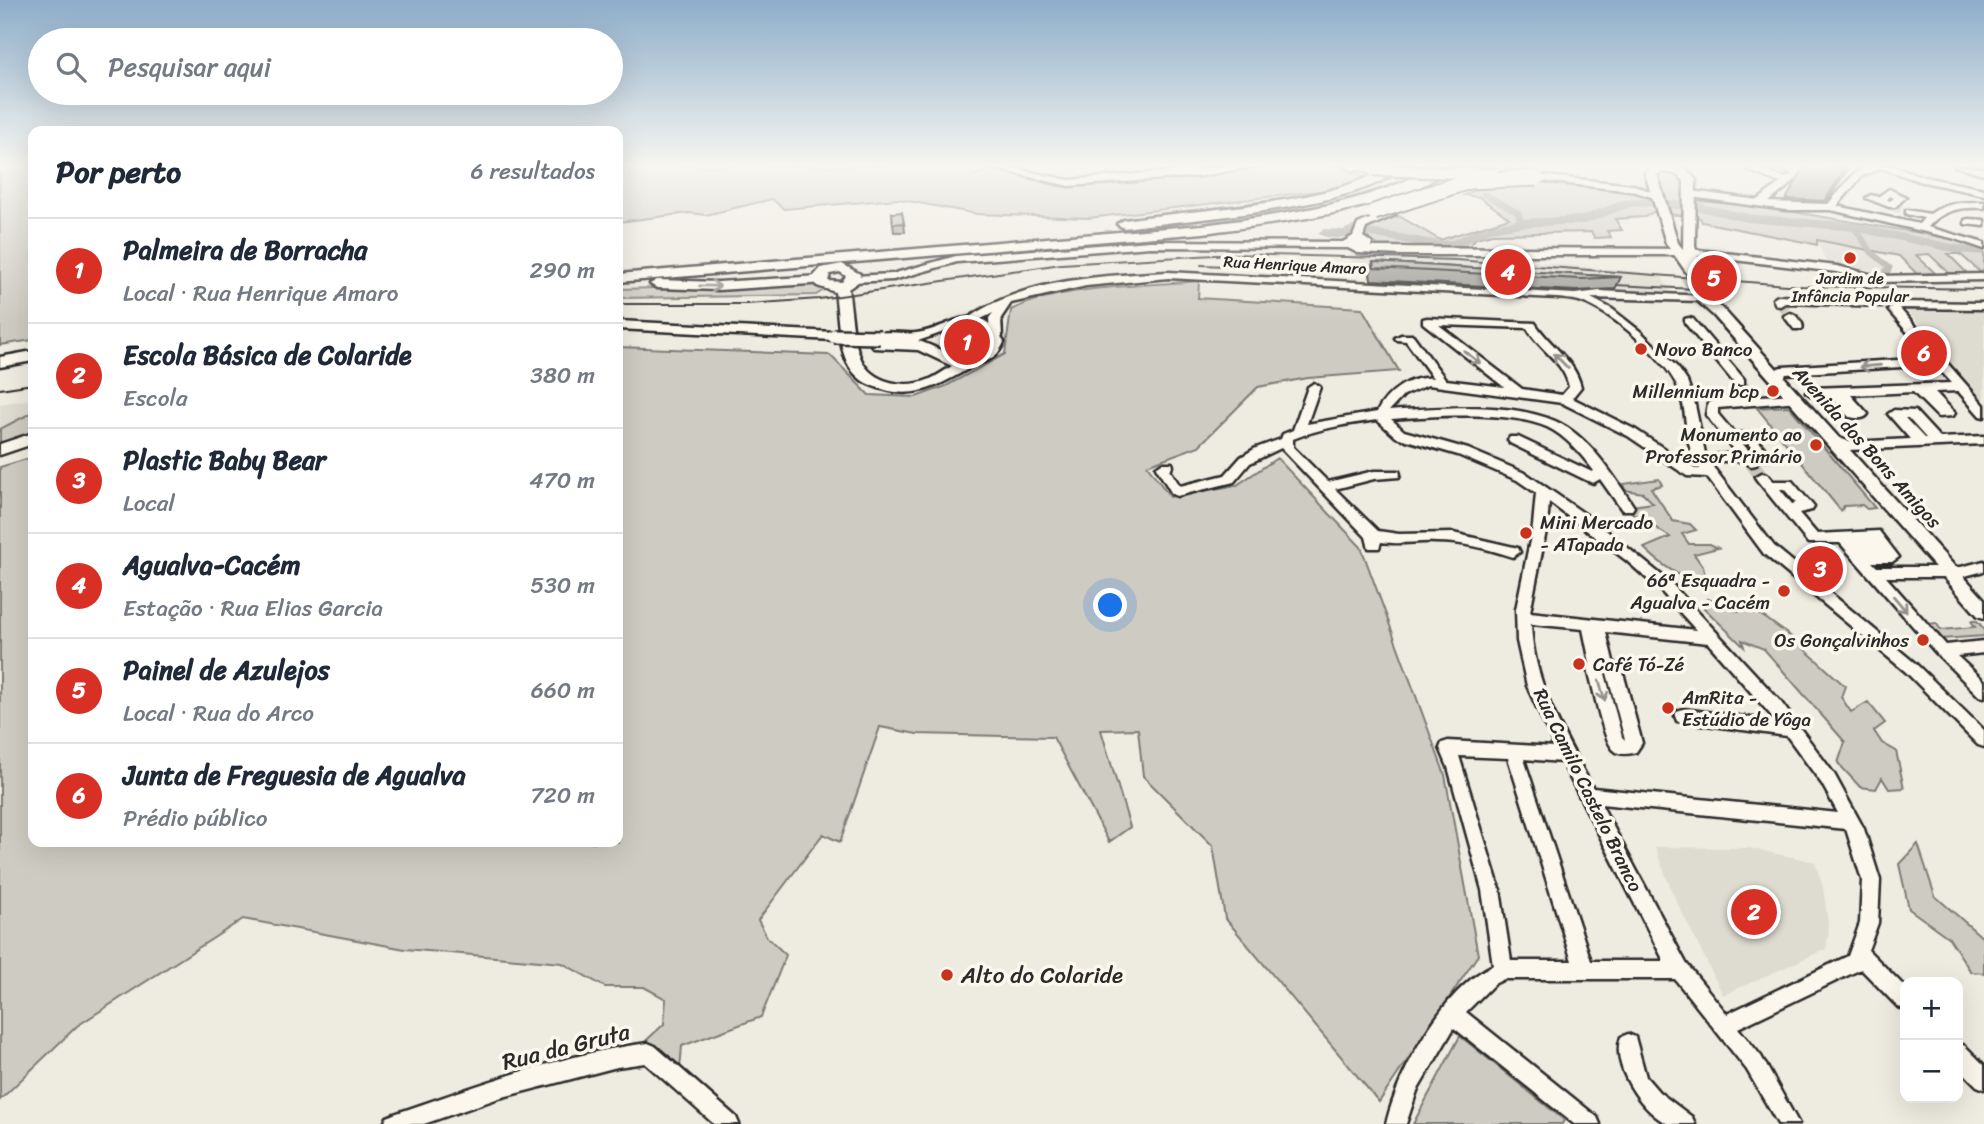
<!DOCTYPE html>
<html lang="pt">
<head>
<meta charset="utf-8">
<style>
	:root { --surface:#fff; --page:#f6f6f7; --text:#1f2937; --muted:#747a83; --line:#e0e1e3; --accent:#d93025 }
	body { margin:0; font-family:Sriracha,sans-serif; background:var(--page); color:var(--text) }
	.controls { position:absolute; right:21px; bottom:21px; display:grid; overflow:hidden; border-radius:14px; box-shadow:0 7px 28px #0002 }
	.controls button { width:63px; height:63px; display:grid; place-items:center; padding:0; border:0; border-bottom:2px solid var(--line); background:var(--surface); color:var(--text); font:35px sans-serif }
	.you { position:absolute; left:1111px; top:606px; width:24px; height:24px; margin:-18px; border:5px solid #fff; border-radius:50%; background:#1a73e8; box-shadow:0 0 0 10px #1a73e833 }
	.badge { display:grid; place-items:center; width:46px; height:46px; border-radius:50%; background:var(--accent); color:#fff; font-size:23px; font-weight:700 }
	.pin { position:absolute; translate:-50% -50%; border:4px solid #fff; box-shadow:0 2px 7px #0006 }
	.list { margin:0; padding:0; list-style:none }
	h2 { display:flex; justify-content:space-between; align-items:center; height:91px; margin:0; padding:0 28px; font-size:30px }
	h2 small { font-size:23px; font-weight:400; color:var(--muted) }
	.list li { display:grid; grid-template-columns:46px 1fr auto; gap:21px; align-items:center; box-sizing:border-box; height:105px; padding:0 28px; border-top:2px solid var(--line) }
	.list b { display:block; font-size:26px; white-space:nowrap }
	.list p { margin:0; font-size:23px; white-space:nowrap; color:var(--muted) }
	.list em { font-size:23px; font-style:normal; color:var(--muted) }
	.icon { flex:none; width:38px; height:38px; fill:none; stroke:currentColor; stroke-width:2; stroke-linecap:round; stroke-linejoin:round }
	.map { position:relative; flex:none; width:1984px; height:1124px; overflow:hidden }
	.search { position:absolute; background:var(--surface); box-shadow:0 7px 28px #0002; left:28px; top:28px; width:595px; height:77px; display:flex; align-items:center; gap:18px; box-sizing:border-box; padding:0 24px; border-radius:38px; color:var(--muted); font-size:26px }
	.panel { position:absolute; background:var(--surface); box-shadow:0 7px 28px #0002; left:28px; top:126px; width:595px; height:721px; border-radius:14px }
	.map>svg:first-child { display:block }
	.built { fill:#dedbd1 }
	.green { fill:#cecbc2; stroke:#7c7b76; stroke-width:2 }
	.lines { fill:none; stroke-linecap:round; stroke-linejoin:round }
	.canal { fill:#a4a29a; fill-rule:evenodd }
	.river { fill:#a4a29a; fill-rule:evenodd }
	.minor-tunnel-far1 { stroke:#c7c5bc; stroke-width:10; stroke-dasharray:10 5; stroke-linecap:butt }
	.minor-tunnel { stroke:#c7c5bc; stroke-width:14; stroke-dasharray:14 7; stroke-linecap:butt }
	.major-tunnel { stroke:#c7c5bc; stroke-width:13; stroke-dasharray:13 7; stroke-linecap:butt }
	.minor-casing { stroke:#2b2b2b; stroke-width:5 }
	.major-casing { stroke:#2b2b2b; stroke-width:5 }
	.highway-casing { stroke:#2b2b2b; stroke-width:5 }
	.minor { fill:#fbf7ec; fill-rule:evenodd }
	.major { fill:#fbf7ec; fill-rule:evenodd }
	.highway { fill:#fbf7ec; fill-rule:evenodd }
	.rail { stroke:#2b2b2b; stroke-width:2 }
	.minor-bridge-casing { stroke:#2b2b2b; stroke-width:15; stroke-linecap:butt }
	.major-bridge-casing { stroke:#2b2b2b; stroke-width:18; stroke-linecap:butt }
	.highway-bridge-casing { stroke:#2b2b2b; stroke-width:19; stroke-linecap:butt }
	.minor-bridge { stroke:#fbf7ec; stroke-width:10 }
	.major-bridge { stroke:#fbf7ec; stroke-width:13 }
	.highway-bridge { stroke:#fbf7ec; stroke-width:15 }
	.wall { fill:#9e9c96; stroke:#2b2b2b; stroke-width:2 }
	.shaded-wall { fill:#817f7a; stroke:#2b2b2b; stroke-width:2 }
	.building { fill:#b8b5ae; stroke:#2b2b2b; stroke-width:2 }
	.oneway { stroke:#93918c }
	.poi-dot { fill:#c8321e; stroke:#fbf7ec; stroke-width:2.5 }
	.labels { text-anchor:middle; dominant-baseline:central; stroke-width:7; stroke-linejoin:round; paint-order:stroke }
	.far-street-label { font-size:16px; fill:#2b2b2b; stroke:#fbf7ec }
	.far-poi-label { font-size:16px; fill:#2b2b2b; stroke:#fbf7ec }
	.poi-label { font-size:19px; fill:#2b2b2b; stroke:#fbf7ec; text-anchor:start }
	.street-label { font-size:19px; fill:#2b2b2b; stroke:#fbf7ec }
	.near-poi-label { font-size:23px; fill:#2b2b2b; stroke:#fbf7ec; text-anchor:start }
	.near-street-label { font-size:23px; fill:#2b2b2b; stroke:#fbf7ec }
</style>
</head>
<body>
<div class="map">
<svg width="1984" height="1124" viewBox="0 0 1984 1124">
	<rect width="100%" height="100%" fill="#eeebe0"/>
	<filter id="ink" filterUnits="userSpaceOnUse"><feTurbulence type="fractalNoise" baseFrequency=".0143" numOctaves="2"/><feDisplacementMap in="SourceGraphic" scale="14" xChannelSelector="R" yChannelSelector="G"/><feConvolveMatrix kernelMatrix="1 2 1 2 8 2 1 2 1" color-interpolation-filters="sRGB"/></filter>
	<g filter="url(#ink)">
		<!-- built -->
		<path class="built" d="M 1817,241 L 1869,251 L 1886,269 L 1883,273 L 1826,262 Z
			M 1350,254 L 1536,262 L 1660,274 L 1671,292 L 1354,273 Z
			M 1906,309 L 1984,309 L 1984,404 L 1912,325 L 1919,324 Z
			M 33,399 L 33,412 L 0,429 L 0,404 Z
			M 1655,847 L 1748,848 L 1815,862 L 1823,888 L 1829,930 L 1826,949 L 1723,995 L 1673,894 Z"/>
		<!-- green -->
		<path class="green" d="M 0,166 L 33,166 L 33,340 L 0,345 Z
			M 633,166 L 963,166 L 973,175 L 998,169 L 1056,186 L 1068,187 L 1180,178 L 1265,166 L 1336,166 L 1371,179 L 1327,190 L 1089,218 L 977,214 L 898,199 L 784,209 L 772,199 L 706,215 L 689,213 L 618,222 L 618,175 Z
			M 1663,170 L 1685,176 L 1686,200 L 1764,207 L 1954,239 L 1956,234 L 1984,243 L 1984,271 L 1980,272 L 1960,254 L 1948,254 L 1967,273 L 1949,273 L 1929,254 L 1916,255 L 1935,273 L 1917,274 L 1899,256 L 1817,240 L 1817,245 L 1809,243 L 1702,222 L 1700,218 L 1653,212 L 1645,217 L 1615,219 L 1622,230 L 1607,231 L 1611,237 L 1595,238 L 1591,232 L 1492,234 L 1476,238 L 1470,245 L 1450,249 L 1378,245 L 1363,237 L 1368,227 L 1399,216 L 1440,240 L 1509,218 L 1479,197 L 1464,195 L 1503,178 L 1661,196 L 1655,174 Z
			M 1199,281 L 1198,298 L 1362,308 L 1399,371 L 1308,378 L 1258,387 L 1199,446 L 1147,465 L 1170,497 L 1237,485 L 1277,458 L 1361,547 L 1445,775 L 1478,955 L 1379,1102 L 1225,918 L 1213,846 L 1143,776 L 1138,729 L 1101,730 L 1130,827 L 1109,842 L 1053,737 L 917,734 L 880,727 L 840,842 L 823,834 L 758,920 L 767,937 L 786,955 L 761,1017 L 682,1046 L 679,1080 L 636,1050 L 664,1024 L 666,999 L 644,987 L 605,987 L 562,963 L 405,949 L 243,919 L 77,1026 L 0,1100 L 0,467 L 33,457 L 33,842 L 618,842 L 618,347 L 830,355 L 869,395 L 916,397 L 946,386 L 1005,354 L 1011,310 C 1060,285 1144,286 1199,281 Z
			M 811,284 L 824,290 L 816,295 L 618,298 L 618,289 Z
			M 961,330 L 981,333 L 988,341 L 986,349 C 973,359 957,359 945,348 L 945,339 Z
			M 1789,406 L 1875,508 L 1867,509 L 1862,505 L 1844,506 L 1841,511 L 1757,408 Z
			M 33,412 L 33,434 L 0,445 L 0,429 Z
			M 1659,479 L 1662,485 L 1651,488 L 1673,521 L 1690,524 L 1696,530 L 1682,534 L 1689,544 L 1710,544 L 1718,548 L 1694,554 L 1703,567 L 1707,582 L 1703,586 C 1681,578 1660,564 1644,548 L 1670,537 L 1631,512 L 1632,506 L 1653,503 L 1643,493 L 1625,490 L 1623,484 Z
			M 1708,599 L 1736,611 L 1754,610 L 1789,635 L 1845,686 L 1841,697 L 1851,712 L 1868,702 L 1885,723 L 1874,731 L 1882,743 L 1896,751 L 1904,788 L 1889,789 L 1882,778 L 1876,789 L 1860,787 L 1838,763 L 1845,742 L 1764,649 L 1742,640 L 1744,647 L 1703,607 Z
			M 1971,621 L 1977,621 L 1984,629 L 1984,636 L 1941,639 L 1929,624 L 1936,623 L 1941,630 L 1975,627 Z
			M 1918,844 L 1935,896 L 1984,939 L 1984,973 L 1971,972 L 1949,938 L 1909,909 L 1899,864 Z
			M 1460,1036 L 1564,1120 L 1562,1124 L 1413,1124 Z"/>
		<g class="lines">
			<!-- canal -->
			<path class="canal" d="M 1481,192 L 1487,192 L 1521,211 L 1525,223 L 1524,225 L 1518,225 L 1515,214 L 1481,196 Z
				M 1851,225 L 1857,225 L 1873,250 L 1893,267 L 1887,279 L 1881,279 L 1880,277 L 1885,267 L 1869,254 L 1850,227 Z"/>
			<!-- river -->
			<path class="river" d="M 1650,198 L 1703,204 L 1748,214 L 1854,223 L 1957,245 L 1984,247 L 1984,255 L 1957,253 L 1854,231 L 1748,222 L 1703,212 L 1650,206 L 1630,207 L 1584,224 L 1521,227 L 1490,232 L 1460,246 L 1440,249 L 1354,234 C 1344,239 1326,240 1318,233 L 1324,229 L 1343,230 L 1352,226 L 1440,241 L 1452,240 L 1487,225 L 1521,219 L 1582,216 L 1624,200 Z"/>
			<!-- minor-tunnel-far1 -->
			<path class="minor-tunnel-far1" d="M 1892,205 L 1910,212
				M 1780,303 L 1790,316
				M 1740,382 L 1754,397"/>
			<!-- minor-tunnel -->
			<path class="minor-tunnel" d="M 1751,462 L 1762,477"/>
			<!-- major-tunnel -->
			<path class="major-tunnel" d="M 1687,276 L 1699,295
				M 1705,277 L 1717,296"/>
			<!-- minor casing -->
			<g class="minor-casing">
				<path id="minor" d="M 618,166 L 624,166 L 618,170 Z
					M 983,166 L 1002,166 L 1069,180 L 1229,166 L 1256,166 L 1201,176 L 1069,186 Z
					M 1345,166 L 1368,166 L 1378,170 L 1373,173 Z
					M 1498,166 L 1509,166 L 1486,183 L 1480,183 L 1480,179 Z
					M 1774,166 L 1788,166 L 1798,169 L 1802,166 L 1812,166 L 1769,202 L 1828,204 L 1856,172 L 1868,166 L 1894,166 L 1924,177 L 1984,189 L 1984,195 L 1919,181 L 1881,168 L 1862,176 L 1837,206 L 1919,224 L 1924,218 L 1906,214 L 1906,210 L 1930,214 C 1947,202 1964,202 1984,202 L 1984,208 C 1961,207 1944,209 1928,227 L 1984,243 L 1984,249 L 1952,238 L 1831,210 L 1786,210 L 1691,197 L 1686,194 L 1691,191 L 1758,200 L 1780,183 L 1748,170 L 1753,167 L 1786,178 L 1792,174 Z
					M 1954,166 L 1984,168 L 1984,174 Z
					M 1536,175 L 1634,185 L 1662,196 L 1657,199 L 1633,191 L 1533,180 L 1533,176 Z
					M 1889,189 L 1906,197 L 1895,207 L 1889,207 L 1866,198 L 1871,195 L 1878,197 ZM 1890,196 L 1894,198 L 1890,201 L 1887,200 Z
					M 1391,210 L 1396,213 L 1395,215 L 1366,228 L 1363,237 L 1372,243 L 1371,247 L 1690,249 L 1837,266 L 1877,276 L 1984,274 L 1984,280 L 1877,282 L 1837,272 L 1690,255 L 1402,255 L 1358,253 L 1348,248 L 1150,247 L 957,262 L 893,280 L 853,282 L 848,279 L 853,276 L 892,274 L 956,256 L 1150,241 L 1343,242 L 1353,236 L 1358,224 Z
					M 1969,219 L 1984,220 L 1984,226 L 1965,224 L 1965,220 Z
					M 1168,272 L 1575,294 L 1599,291 L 1705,296 L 1705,300 L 1701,301 L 1591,298 L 1612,309 L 1641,332 L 1678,368 L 1687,381 L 1694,400 L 1706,458 L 1774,546 L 1916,664 L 1984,730 L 1984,747 L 1978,745 L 1906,672 L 1764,554 L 1707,477 L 1687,476 L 1628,436 L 1562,403 L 1428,385 L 1404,395 L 1389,411 C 1439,408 1508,401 1555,421 C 1588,435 1615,477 1634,507 L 1632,510 L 1622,510 L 1600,479 L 1593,483 L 1588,481 L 1510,443 L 1508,440 L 1510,437 L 1518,437 L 1592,472 L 1594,471 C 1581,454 1566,436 1547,427 C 1509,410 1433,416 1391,419 L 1404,431 L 1468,449 L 1527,474 L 1592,519 L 1670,582 L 1780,701 L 1834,774 L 1864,829 L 1880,880 L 1878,923 L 1868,950 L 1905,987 L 1905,1009 L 1898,1007 L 1861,969 L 1738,1028 L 1761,1056 L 1799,1124 L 1778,1124 L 1747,1070 L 1675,979 L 1504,979 L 1494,984 L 1466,1012 L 1597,1117 L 1600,1124 L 1574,1124 L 1454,1028 L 1417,1091 L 1406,1124 L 1386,1124 C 1399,1071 1442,990 1493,965 L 1482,890 L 1448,767 L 1440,748 L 1442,743 L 1448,741 L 1555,747 L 1527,686 L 1517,641 L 1516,609 L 1533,526 L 1536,493 L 1517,480 L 1458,455 L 1396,437 L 1377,420 C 1348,424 1320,428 1293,439 L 1293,447 L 1328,482 L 1374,471 L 1399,471 L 1400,474 L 1399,477 L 1374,479 L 1335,489 L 1378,531 L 1399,534 L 1453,533 L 1518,548 L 1520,552 L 1513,557 C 1488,549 1463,542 1436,542 C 1418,541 1399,545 1381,542 L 1379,548 L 1369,548 L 1366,537 L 1281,448 L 1250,463 L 1234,482 L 1177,496 L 1172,494 L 1156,467 L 1162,463 L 1172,463 L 1173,466 L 1170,470 L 1180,486 L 1225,475 L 1241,457 L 1256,448 L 1281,439 L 1283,434 L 1293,430 L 1308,387 L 1314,383 L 1320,387 L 1307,424 L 1377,412 C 1387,392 1409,376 1433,378 L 1406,341 L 1397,340 L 1395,338 L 1401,335 L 1413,335 L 1446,380 L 1504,387 L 1423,323 L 1423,319 L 1427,318 L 1535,323 C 1549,345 1575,360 1581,387 L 1572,398 L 1636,430 L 1695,469 L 1700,469 C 1683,446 1689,416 1679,390 C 1668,360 1610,310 1579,301 C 1572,299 1564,299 1557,298 L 1168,278 L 1086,286 L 1011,303 L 1001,318 L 1002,337 L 996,340 L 990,337 L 989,318 L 993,313 L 969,325 L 963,322 C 1018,279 1101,276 1168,272 ZM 1439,325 L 1527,328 C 1539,350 1564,361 1569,387 L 1562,395 L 1522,389 ZM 1549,502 L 1627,561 L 1660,590 L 1696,630 L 1530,612 L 1547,526 ZM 1531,624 L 1583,629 L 1590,663 L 1588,669 C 1593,685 1603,741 1614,750 C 1620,756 1629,754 1636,752 L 1642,743 L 1622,669 L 1613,661 L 1606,632 L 1708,643 L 1776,721 L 1683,709 L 1677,711 L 1675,716 L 1677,721 L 1787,736 L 1822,784 L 1838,813 L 1593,788 C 1565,737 1533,683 1531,624 ZM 1604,670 L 1607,673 L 1625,740 L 1622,737 ZM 1459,756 L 1508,758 L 1572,961 L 1511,961 L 1500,890 ZM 1524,759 L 1562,762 L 1664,961 L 1591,961 ZM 1601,804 L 1846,829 L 1862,880 L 1860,923 L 1848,956 L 1727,1014 L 1686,963 Z
					M 1778,296 L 1883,300 L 1889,303 L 1883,306 L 1785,303 L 1780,306 L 1776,305 L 1773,299 Z
					M 1896,302 L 1984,303 L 1984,309 L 1899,308 L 1984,405 L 1984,417 L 1980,416 L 1958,391 L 1935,392 L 1955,413 L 1953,416 L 1938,417 L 1913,392 L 1851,395 L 1868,414 C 1864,420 1855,418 1849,417 L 1829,395 L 1812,396 L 1806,392 L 1812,388 L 1952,383 L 1935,365 L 1786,374 L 1782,382 L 1778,383 L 1772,379 L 1778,368 L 1782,367 L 1930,358 L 1888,310 L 1892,307 L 1892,303 Z
					M 1790,313 C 1796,314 1805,324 1802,329 L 1794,329 L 1784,316 Z
					M 1689,318 L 1693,319 L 1744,379 L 1744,385 L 1736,385 L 1685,323 L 1685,319 Z
					M 1795,394 L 1799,395 L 1801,398 L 1799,401 L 1718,408 L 1718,414 L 1734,433 L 1752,433 L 1771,456 L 1770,459 L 1757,461 L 1756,465 L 1751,466 L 1743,461 L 1715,461 L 1714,458 L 1715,455 L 1736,453 L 1706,415 L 1708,403 L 1724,398 ZM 1745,440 L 1755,452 L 1750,452 L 1740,441 Z
					M 1894,410 L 1915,411 L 1940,438 L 1984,436 L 1984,444 L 1849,450 L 1830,443 L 1828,440 L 1834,436 L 1850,442 L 1910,439 L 1888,414 ZM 1905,418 L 1908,418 L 1926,438 L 1924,438 Z
					M 1762,473 L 1767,474 L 1773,481 L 1792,481 L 1814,507 L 1812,510 L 1799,513 L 1817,534 L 1879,531 L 1899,557 L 1892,562 L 1872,562 L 1877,567 L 1961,567 L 1984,561 L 1984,571 L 1961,577 L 1886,577 L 1946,645 L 1984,641 L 1984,653 L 1957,656 L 1984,681 L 1984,697 L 1979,696 L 1938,655 L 1840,543 L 1808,543 L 1757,480 L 1755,477 ZM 1780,489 L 1784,489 L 1796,503 L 1792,504 Z
					M 1628,1034 L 1635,1037 L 1646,1077 L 1659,1092 L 1692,1117 L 1695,1124 C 1687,1124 1675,1124 1668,1124 C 1642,1113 1610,1064 1621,1037 Z
					M 648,1043 L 655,1046 L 736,1117 L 739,1124 L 714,1124 L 645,1063 L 617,1067 L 499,1098 L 424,1124 L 384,1124 L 387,1117 L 394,1114 C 477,1086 561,1054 648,1043 Z
					M 1958,1043 L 1965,1046 L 1984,1065 L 1984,1089 L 1977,1086 L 1958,1067 Z"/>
			</g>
			<!-- major casing -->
			<g class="major-casing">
				<path id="major" d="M 1651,166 L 1685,168 L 1696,180 L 1695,246 L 1703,276 L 1701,279 L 1691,279 L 1666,243 L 1645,173 ZM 1665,172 L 1677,174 L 1684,181 L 1683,249 L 1678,243 L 1657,174 Z
					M 842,264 L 860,274 L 858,282 L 848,289 C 852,311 852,339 861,359 C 871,383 905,389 928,380 C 936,377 944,371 952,366 L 918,350 L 874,348 L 872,345 L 878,341 L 873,337 C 883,328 903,335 916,333 C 951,329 977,295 1004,342 C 996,362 984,360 968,369 C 940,385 915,400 882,389 C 872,386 863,383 855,374 C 837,355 839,316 835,292 L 817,286 L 813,277 L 821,268 ZM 840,272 L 846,276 L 842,282 L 828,281 L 830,274 ZM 961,326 C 975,326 983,330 990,342 C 976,376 941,347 918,341 Z
					M 1699,291 L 1724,310 L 1984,599 L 1984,618 L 1978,616 L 1714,316 L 1694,298 L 1692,295 Z
					M 618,321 L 834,332 L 841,336 L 834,340 L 618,329 Z
					M 33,433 L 33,444 L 0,455 L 0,444 Z"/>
			</g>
			<!-- highway casing -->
			<g class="highway-casing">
				<path id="highway" d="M 1360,166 L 1353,171 L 1347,167 L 1347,166 Z
					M 1388,166 L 1403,166 C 1363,209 1187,219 1124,228 L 1117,224 L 1124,220 C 1194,209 1333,205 1388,166 Z
					M 1436,166 L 1452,166 C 1405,211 1267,224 1203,233 L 618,282 L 618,274 L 1203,225 C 1283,214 1363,206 1436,166 Z
					M 820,276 L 825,277 L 827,280 L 825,283 L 718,290 L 657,288 L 650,284 L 657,280 L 718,282 Z
					M 33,351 L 33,361 L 0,367 L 0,357 Z"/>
			</g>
			<!-- minor -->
			<use href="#minor" class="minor"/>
			<!-- major -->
			<use href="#major" class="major"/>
			<!-- highway -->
			<use href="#highway" class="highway"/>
			<!-- rail -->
			<path class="rail" d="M 1201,265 L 1390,272
				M 1596,284 L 1715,290
				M 618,304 L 747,304 L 819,299 L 1061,264 L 1232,254 L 1456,260 L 1801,286 L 1984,289
				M 0,389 L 33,384"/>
			<!-- minor-bridge casing -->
			<g class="minor-bridge-casing">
				<path id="minor-bridge" d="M 1373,170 L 1494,174"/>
			</g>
			<!-- major-bridge casing -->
			<g class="major-bridge-casing">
				<path id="major-bridge" d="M 834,336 L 880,337"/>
			</g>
			<!-- highway-bridge casing -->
			<g class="highway-bridge-casing">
				<path id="highway-bridge" d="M 1374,212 L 1469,181 L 1536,178"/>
			</g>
			<!-- minor-bridge -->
			<use href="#minor-bridge" class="minor-bridge"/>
			<!-- major-bridge -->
			<use href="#major-bridge" class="major-bridge"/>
			<!-- highway-bridge -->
			<use href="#highway-bridge" class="highway-bridge"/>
		</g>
		<!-- wall -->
		<path class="wall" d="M 1805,166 L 1849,166 L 1830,197 L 1825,201 L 1786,199 Z
			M 892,213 L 904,223 L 905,232 L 894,232 Z
			M 1373,262 L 1621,277 L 1615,289 L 1575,291 L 1371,280 L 1370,274 Z"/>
		<!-- shaded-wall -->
		<path class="shaded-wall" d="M 1846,166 L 1849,166 L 1830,197 L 1825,201 Z"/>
		<!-- building -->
		<path class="building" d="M 902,212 L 904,223 L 893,224 L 892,213 Z
			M 1373,262 L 1621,277 L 1580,279 L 1374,268 Z"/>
		<!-- one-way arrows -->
		<defs><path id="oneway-shaft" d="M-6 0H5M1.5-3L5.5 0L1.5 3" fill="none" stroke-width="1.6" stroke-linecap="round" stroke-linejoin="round" transform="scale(1.75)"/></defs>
		<g class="oneway">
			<use href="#oneway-shaft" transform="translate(710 286) rotate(1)"/>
			<use href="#oneway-shaft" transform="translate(1472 357) rotate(38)"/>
			<use href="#oneway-shaft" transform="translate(1561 361) rotate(-134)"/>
			<use href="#oneway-shaft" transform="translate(1870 366) rotate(176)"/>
			<use href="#oneway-shaft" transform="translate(1900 604) rotate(50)"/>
			<use href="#oneway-shaft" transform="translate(1602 691) rotate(75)"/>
		</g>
	</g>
	<!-- sky -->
	<linearGradient id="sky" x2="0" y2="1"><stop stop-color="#8dadc9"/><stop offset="0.51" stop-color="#f7f6f1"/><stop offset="1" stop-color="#f7f6f1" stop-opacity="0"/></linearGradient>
	<rect width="1984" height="324" fill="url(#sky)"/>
	<!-- markers -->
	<g class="poi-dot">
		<circle cx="1850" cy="258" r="7"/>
		<circle cx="1641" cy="349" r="7"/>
		<circle cx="1773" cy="391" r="7"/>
		<circle cx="1816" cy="445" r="7"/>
		<circle cx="1526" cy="533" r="7"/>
		<circle cx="1784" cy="591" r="7"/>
		<circle cx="1923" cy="640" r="7"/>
		<circle cx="1579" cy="664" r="7"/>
		<circle cx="1668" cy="708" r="7"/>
		<circle cx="947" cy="975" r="7"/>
	</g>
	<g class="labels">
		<!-- far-street labels -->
		<g class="far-street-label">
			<text transform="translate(1295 265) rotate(3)">Rua Henrique Amaro</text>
		</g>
		<!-- far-poi labels -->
		<g class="far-poi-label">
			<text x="1850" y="278">Jardim de<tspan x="1850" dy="18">Infância Popular</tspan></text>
		</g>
		<!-- poi labels -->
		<g class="poi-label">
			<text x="1655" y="349">Novo Banco</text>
			<text x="1759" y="391" text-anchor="end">Millennium bcp</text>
			<text x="1802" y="434" text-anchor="end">Monumento ao<tspan x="1802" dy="22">Professor Primário</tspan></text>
			<text x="1540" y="522">Mini Mercado<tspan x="1540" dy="22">- ATapada</tspan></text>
			<text x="1770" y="580" text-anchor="end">66ª Esquadra -<tspan x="1770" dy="22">Agualva - Cacém</tspan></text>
			<text x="1909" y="640" text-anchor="end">Os Gonçalvinhos</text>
			<text x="1593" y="664">Café Tó-Zé</text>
			<text x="1682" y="697">AmRita -<tspan x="1682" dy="22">Estúdio de Yôga</tspan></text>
		</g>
		<!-- street labels -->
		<g class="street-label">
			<text transform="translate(1867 447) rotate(48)">Avenida dos Bons Amigos</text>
			<text transform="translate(1588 790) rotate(64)">Rua Camilo Castelo Branco</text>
		</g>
		<!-- near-poi labels -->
		<g class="near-poi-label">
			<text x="961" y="975">Alto do Colaride</text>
		</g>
		<!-- near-street labels -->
		<g class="near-street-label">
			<text transform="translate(566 1047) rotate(-14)">Rua da Gruta</text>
		</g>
	</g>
</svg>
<div class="controls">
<button>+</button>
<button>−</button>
</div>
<div class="you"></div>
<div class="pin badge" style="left:967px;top:342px">1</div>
<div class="pin badge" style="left:1754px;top:912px">2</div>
<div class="pin badge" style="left:1820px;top:569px">3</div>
<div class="pin badge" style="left:1508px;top:272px">4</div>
<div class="pin badge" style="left:1714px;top:278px">5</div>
<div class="pin badge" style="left:1924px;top:353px">6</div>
<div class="search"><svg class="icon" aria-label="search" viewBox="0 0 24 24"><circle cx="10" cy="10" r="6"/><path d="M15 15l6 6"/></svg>Pesquisar aqui</div>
<section class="panel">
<h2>Por perto<small>6 resultados</small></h2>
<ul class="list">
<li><span class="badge">1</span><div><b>Palmeira de Borracha</b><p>Local · Rua Henrique Amaro</p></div><em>290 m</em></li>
<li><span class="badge">2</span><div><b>Escola Básica de Colaride</b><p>Escola</p></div><em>380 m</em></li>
<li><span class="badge">3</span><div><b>Plastic Baby Bear</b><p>Local</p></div><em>470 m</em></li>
<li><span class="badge">4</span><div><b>Agualva-Cacém</b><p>Estação · Rua Elias Garcia</p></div><em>530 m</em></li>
<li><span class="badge">5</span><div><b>Painel de Azulejos</b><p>Local · Rua do Arco</p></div><em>660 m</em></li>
<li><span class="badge">6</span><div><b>Junta de Freguesia de Agualva</b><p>Prédio público</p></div><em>720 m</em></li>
</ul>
</section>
</div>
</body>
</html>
